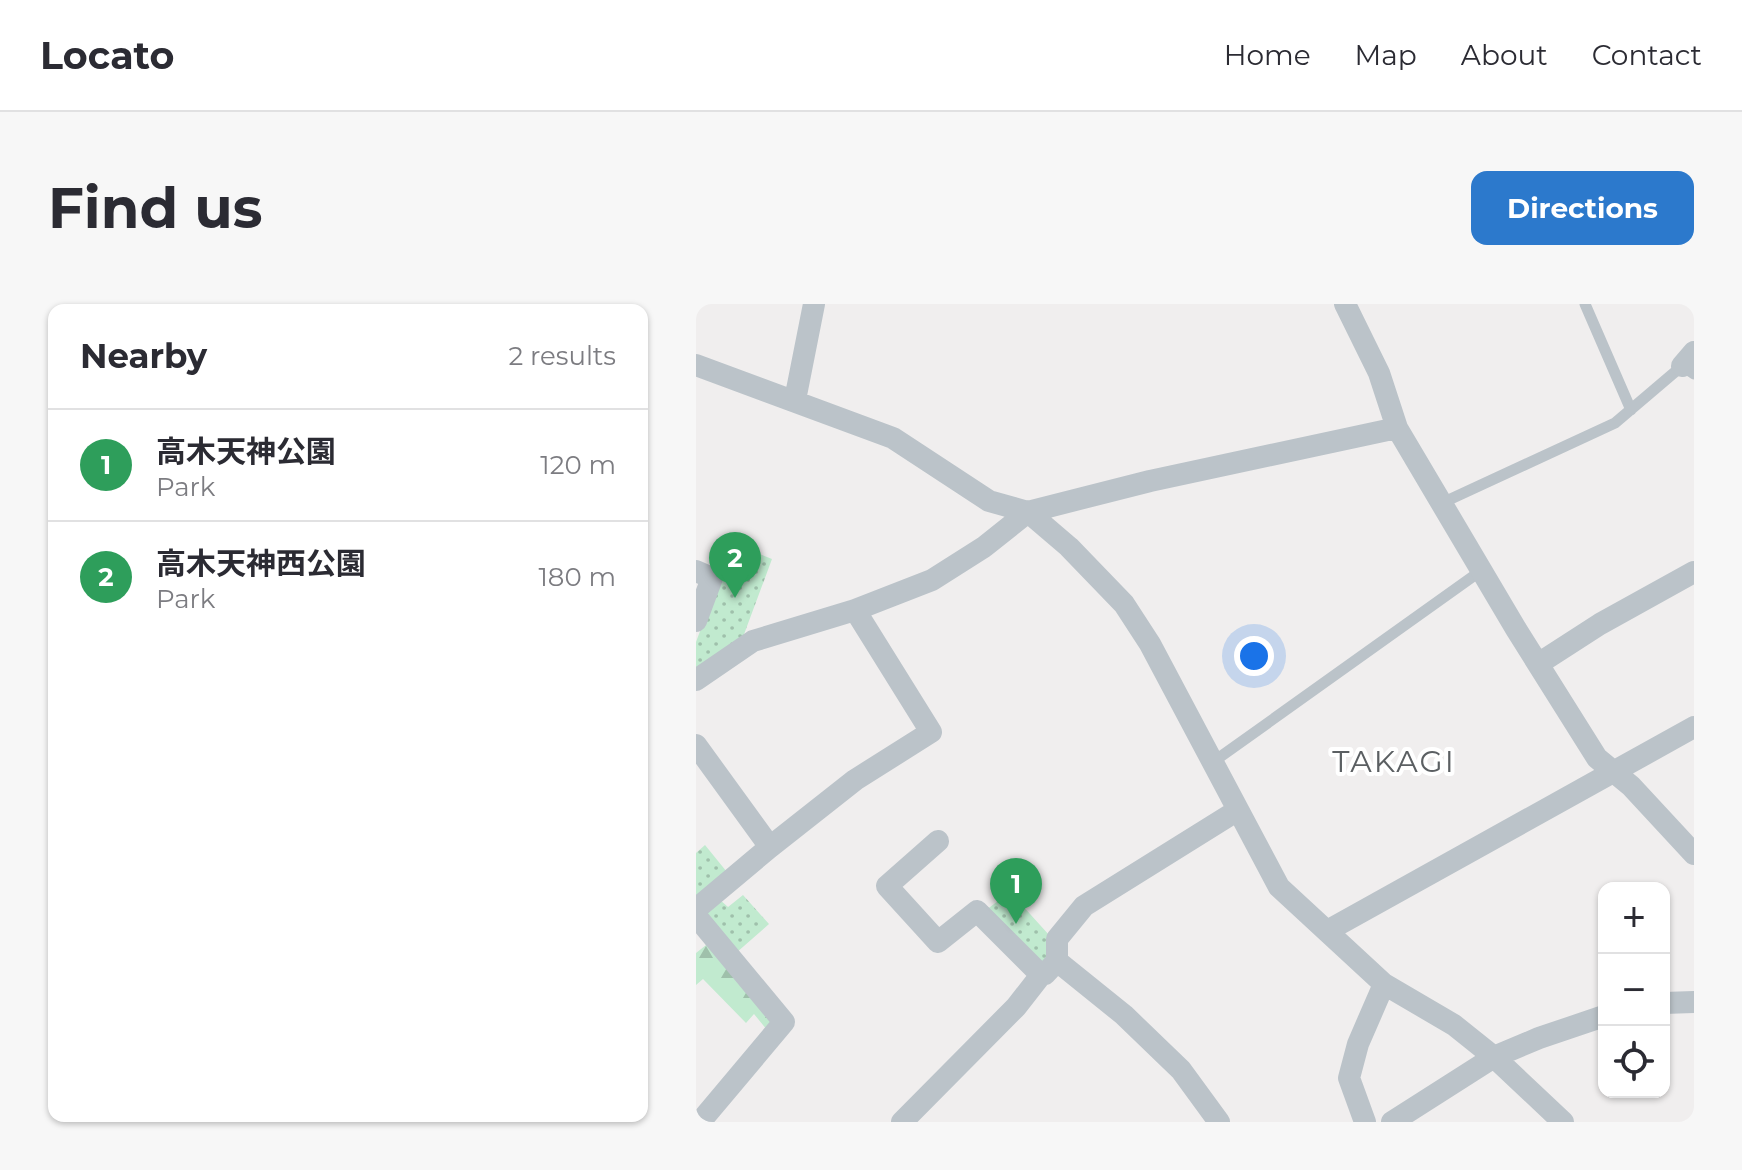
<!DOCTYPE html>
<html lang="en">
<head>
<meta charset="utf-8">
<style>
	:root { --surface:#fff; --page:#f7f7f7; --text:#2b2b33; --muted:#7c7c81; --line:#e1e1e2; --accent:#2c79cc }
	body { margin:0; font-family:Montserrat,"Noto Sans JP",sans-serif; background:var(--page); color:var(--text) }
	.controls { position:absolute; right:24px; bottom:24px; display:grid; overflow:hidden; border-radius:16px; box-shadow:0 2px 6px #0004 }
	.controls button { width:72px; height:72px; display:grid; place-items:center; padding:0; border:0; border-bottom:2px solid var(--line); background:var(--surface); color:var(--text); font:40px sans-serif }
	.you { position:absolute; left:558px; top:352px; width:28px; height:28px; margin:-20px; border:6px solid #fff; border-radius:50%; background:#1a73e8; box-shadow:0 0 0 12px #1a73e833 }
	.badge { display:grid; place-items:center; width:52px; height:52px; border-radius:50%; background:var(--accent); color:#fff; font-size:26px; font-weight:700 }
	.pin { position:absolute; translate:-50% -66px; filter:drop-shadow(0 2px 4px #0008) }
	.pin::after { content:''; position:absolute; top:42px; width:28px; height:24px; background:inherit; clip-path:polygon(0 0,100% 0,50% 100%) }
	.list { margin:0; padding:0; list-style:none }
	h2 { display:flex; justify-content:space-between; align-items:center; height:104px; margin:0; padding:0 32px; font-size:34px }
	h2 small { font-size:26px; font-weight:400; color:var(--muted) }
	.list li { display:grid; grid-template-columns:52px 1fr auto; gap:24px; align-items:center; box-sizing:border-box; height:112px; padding:0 32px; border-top:2px solid var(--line) }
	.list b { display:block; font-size:30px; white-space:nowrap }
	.list p { margin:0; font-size:26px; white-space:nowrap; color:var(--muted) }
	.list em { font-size:26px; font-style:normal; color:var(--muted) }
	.icon { flex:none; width:44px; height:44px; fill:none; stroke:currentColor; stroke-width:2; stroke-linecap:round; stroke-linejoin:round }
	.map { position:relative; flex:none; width:998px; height:818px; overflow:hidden; border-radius:16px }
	header { display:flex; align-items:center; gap:48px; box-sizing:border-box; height:112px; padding:0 40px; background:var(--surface); border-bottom:2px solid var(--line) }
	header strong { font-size:38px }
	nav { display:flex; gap:44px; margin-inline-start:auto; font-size:28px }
	.intro { display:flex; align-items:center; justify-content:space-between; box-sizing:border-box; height:192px; padding:0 48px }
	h1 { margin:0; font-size:56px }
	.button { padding:20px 36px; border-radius:16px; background:var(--accent); color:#fff; font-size:28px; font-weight:700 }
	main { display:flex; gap:48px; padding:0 48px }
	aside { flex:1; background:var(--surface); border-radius:16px; box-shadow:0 2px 6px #0004 }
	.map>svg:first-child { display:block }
	.forest { fill:url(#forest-firs) }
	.park { fill:url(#park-dots) }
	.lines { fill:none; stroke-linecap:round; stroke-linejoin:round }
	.lane { stroke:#bbc3c9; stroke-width:11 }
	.street { stroke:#bbc3c9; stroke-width:22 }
	.labels { text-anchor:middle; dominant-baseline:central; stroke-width:8; stroke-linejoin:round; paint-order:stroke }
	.quarter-label { font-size:30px; letter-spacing:2px; fill:#5b5f62; stroke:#fff }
</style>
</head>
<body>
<header>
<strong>Locato</strong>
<nav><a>Home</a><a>Map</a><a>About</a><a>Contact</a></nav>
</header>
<div class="intro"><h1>Find us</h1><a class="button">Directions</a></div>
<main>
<aside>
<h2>Nearby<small>2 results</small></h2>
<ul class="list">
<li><span class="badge" style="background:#2e9e5b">1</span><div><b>高木天神公園</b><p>Park</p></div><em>120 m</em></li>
<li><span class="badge" style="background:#2e9e5b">2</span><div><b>高木天神西公園</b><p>Park</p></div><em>180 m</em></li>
</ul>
</aside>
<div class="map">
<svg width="998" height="818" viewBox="0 0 998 818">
	<defs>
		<pattern id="forest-firs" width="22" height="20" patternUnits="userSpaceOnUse" patternTransform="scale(2)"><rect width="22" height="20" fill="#c1eacf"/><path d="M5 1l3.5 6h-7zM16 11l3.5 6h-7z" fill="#9fc0ab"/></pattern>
		<pattern id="park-dots" width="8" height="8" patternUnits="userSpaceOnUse" patternTransform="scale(2)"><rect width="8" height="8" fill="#c1eacf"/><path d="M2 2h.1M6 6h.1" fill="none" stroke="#9fc0ab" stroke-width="1.8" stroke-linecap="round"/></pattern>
	</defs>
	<rect width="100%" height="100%" fill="#f0eeee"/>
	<!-- forest -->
	<path class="forest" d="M 19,634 L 85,714 L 71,726 L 58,710 L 50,719 L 7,675 L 0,681 L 0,649 Z"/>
	<!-- park -->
	<path class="park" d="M 37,239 L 76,255 L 47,333 L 0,368 L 0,338 Z
		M 9,541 L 35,573 L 0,598 L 0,549 Z
		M 314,588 L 354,632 L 349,670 L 286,609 Z
		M 47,591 L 73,620 L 40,649 L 13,618 L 11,607 L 23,595 L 32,603 Z"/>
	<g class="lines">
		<!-- lane -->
		<path class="lane" d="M 889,0 L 935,106
			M 746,199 L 919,119 L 986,62 L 998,70
			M 517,458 L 786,266"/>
		<!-- street -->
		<path class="street" d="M 649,0 L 683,69 L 701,124 L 820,325 L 901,454 L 935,482 L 998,550
			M 0,61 L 197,134 L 293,197 L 332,208 L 373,243 L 428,300 L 454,340 L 583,583 L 688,680 L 758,721 L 798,753 L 867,818
			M 986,62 L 998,48
			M 99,96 L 118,0
			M 0,267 L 16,274 L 0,317
			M 842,360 L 904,320 L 998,268
			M 0,376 L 57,337 L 159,306 L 236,276 L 288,243 L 332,208 L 454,177 L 701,124
			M 0,441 L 74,543 L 159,476 L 235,428 L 159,306
			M 242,537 L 191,582 L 242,638 L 281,607 L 345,671
			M 0,605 L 74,543
			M 0,612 L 88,718 L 4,818
			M 631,627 L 998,423
			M 361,657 L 428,711 L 485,766 L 523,818
			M 968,699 L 998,698
			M 206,818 L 320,703 L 345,671 L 349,670 L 361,657 L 361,635 L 388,602 L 542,506
			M 669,818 L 653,774 L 662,740 L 688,680
			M 696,818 L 798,753 L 843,734 L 908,712"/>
	</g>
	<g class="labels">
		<!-- quarter labels -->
		<g class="quarter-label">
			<text x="698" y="457">TAKAGI</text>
		</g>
	</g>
</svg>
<div class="controls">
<button>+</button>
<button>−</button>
<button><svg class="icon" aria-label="locate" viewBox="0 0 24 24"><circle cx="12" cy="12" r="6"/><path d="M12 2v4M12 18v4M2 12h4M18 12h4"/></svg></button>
</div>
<div class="you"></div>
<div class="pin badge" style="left:320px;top:620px;background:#2e9e5b">1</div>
<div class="pin badge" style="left:39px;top:294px;background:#2e9e5b">2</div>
</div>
</main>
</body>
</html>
